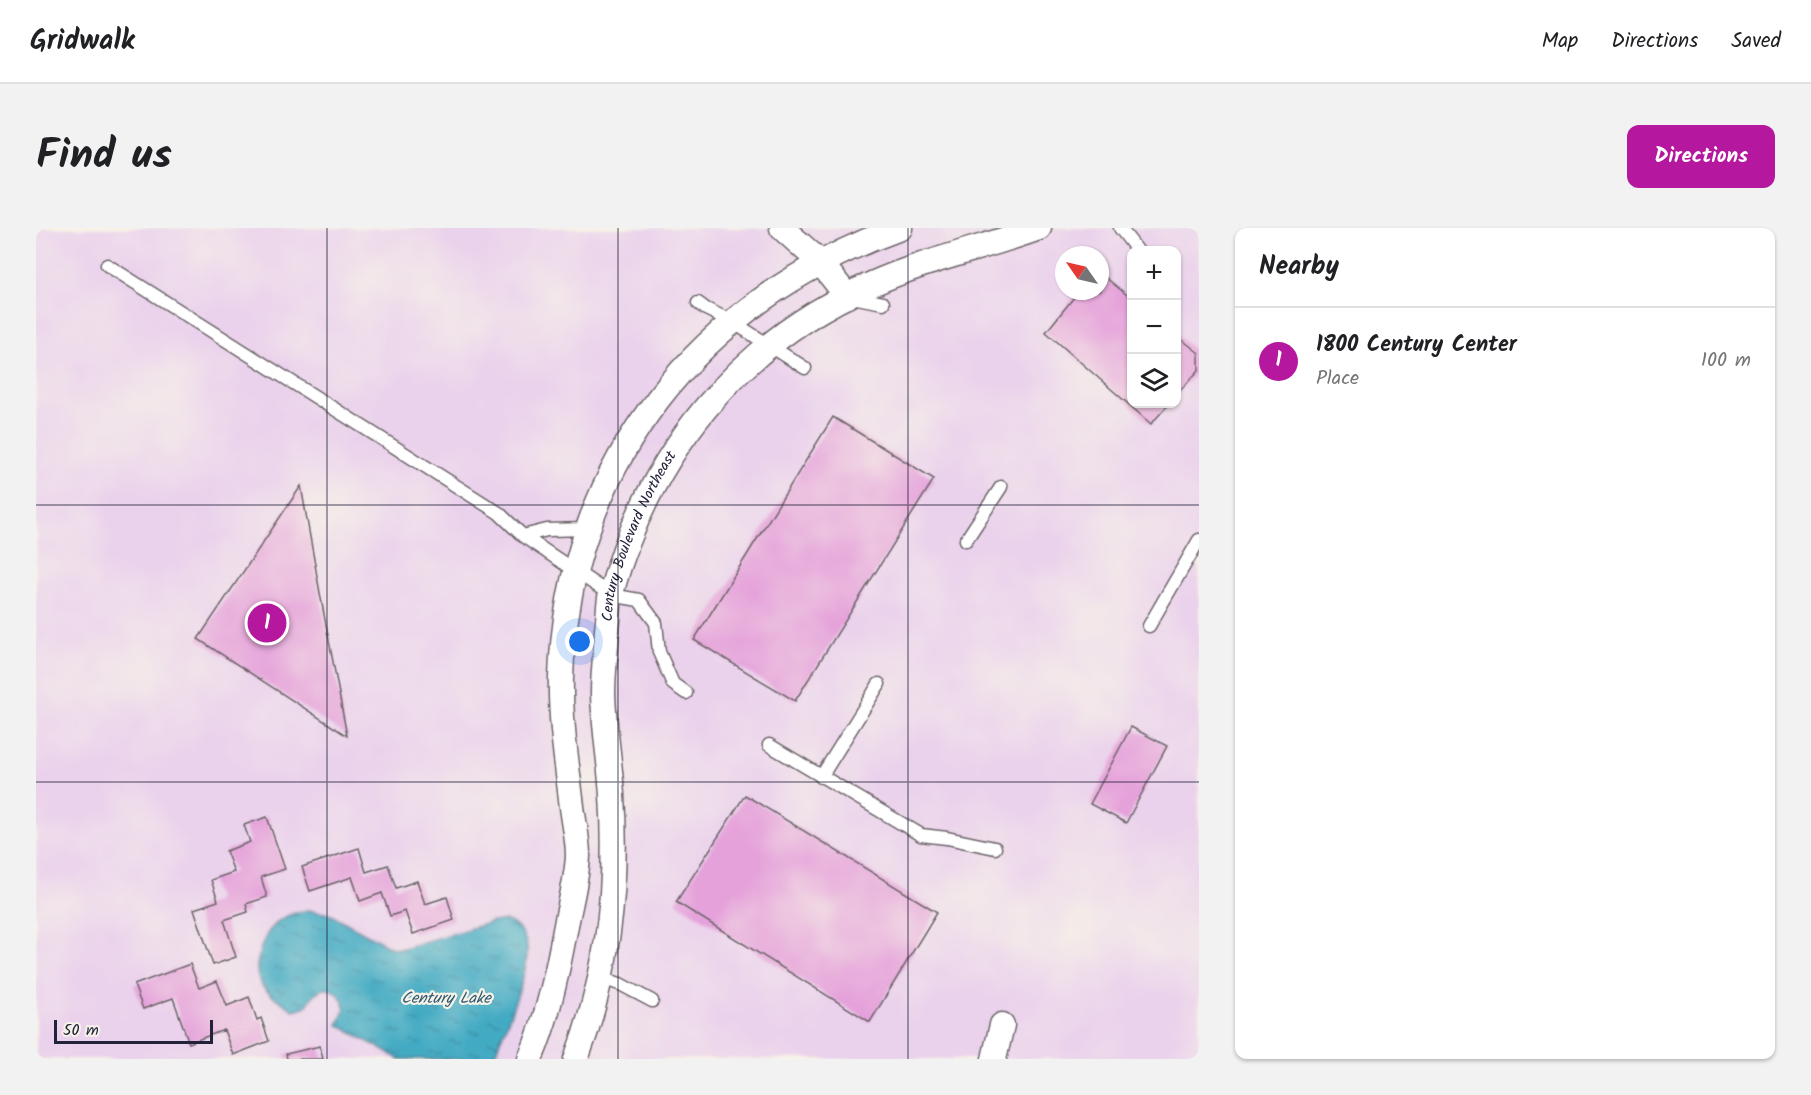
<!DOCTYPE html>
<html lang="en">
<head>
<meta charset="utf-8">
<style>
	:root { --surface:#fff; --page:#f2f2f2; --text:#202124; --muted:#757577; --line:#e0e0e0; --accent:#b5179e }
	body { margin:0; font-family:Kalam,sans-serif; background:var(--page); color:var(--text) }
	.controls { position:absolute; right:18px; top:18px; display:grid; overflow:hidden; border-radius:12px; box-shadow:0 2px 4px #0004 }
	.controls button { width:54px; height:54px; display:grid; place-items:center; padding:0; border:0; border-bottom:2px solid var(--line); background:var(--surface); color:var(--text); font:30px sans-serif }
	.compass { position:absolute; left:1019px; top:18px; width:54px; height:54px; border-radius:50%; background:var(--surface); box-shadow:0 2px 4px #0004; rotate:304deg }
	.scale { position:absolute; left:18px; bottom:15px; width:159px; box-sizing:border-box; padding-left:6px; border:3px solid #22223b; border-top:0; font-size:16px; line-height:21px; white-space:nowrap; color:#22223b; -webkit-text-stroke:4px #f7f3e8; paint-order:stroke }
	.you { position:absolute; left:544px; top:414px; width:21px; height:21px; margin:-15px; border:4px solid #fff; border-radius:50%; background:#1a73e8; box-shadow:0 0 0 9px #1a73e833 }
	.badge { display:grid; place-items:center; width:39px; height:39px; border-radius:50%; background:var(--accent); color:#fff; font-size:20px; font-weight:700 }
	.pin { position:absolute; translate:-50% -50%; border:3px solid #fff; box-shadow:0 2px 6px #0006 }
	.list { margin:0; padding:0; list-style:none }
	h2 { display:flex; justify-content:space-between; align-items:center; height:78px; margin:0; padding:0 24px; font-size:26px }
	h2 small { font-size:20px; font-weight:400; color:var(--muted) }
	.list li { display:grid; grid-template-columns:39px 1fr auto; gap:18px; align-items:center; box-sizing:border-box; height:108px; padding:0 24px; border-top:2px solid var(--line) }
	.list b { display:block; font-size:22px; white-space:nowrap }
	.list p { margin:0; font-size:20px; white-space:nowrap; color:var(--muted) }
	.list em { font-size:20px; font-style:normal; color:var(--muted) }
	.icon { flex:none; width:33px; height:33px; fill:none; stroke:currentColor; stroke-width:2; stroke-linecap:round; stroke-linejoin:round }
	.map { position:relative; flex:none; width:1163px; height:831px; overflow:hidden; border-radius:12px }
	header { display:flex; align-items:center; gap:36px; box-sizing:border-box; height:84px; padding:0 30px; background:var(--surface); border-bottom:2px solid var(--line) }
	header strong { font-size:28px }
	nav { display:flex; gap:33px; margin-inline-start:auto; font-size:21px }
	.intro { display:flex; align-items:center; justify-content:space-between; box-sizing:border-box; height:144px; padding:0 36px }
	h1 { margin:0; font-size:42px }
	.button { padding:15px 27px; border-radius:12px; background:var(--accent); color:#fff; font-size:21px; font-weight:700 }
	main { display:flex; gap:36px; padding:0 36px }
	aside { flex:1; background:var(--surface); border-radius:12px; box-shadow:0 2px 4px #0004 }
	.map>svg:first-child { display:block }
	.built { fill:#ead1ec; fill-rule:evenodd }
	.water { fill:url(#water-ripples); stroke:#32667f; stroke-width:1.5 }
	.building { fill:#e5a2da }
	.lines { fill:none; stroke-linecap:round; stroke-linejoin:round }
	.service-casing { stroke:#6c646a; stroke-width:15 }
	.minor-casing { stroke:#6c646a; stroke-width:27 }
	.service { stroke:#fff; stroke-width:12 }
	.minor { stroke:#fff; stroke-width:24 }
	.grid { fill:none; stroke:#22223b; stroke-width:1.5; stroke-opacity:0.55 }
	.labels { text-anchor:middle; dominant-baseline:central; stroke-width:4.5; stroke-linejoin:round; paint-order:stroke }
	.street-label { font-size:15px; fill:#22223b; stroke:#f7f3e8 }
	.water-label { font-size:16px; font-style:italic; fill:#2f5871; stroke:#f7f3e8 }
</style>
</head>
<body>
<header>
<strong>Gridwalk</strong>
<nav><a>Map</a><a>Directions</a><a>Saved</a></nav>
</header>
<div class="intro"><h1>Find us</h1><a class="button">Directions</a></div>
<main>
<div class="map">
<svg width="1163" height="831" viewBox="0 0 1163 831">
	<defs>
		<pattern id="water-ripples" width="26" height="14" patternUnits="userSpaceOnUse" patternTransform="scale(1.5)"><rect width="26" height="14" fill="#43aac3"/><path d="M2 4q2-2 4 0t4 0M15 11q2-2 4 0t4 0" fill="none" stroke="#388aa0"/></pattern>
	</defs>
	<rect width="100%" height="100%" fill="#f7f3e8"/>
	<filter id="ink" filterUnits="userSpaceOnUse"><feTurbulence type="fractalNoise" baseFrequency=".0167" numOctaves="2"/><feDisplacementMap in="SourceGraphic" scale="12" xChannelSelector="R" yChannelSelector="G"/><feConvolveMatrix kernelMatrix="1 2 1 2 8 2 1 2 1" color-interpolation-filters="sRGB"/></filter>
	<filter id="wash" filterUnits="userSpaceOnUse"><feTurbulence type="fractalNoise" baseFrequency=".008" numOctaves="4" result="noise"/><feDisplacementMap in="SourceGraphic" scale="24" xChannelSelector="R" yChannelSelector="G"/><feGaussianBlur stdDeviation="1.35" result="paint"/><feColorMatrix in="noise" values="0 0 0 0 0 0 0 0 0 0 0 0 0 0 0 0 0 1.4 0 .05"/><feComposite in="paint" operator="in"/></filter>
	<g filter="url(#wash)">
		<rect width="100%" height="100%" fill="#f4dec1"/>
		<!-- built -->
		<path class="built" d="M 0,0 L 1163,0 L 1163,831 L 0,831 ZM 1096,22 L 1140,22 L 1140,176 L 1096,176 ZM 1028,27 L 1064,27 L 1064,63 L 1028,63 Z"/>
		<!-- water -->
		<path class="water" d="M 272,682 L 294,686 L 356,720 L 364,721 L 456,694 C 460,694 466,692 470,693 C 480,694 491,710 491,720 C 493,748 467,803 457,831 L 363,831 L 302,797 L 309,780 C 306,767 294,754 280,765 C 276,768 274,773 271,777 C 268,780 261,781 257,782 C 248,775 234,768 227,759 C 214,743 225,711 238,697 C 248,687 259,685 272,682 Z"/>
		<g id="blocks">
			<!-- building -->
			<path class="building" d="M 1064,45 L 1096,71 L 1096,176 L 1133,176 L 1115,196 L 1010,104 L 1043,63 L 1064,63 Z
				M 1140,107 L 1163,125 L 1163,142 L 1140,167 Z
				M 797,189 L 898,251 L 759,473 L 658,412 Z
				M 265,258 L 284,365 L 311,508 L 162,411 Z
				M 1095,499 L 1131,518 L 1090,595 L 1054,576 Z
				M 709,567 L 901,684 L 834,794 L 640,674 Z
				M 231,589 L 249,641 L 225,649 L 231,669 L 210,676 L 212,684 L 188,692 L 200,729 L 177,737 L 158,681 L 182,673 L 175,652 L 198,644 L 190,623 L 214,614 L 208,597 Z
				M 323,620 L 330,644 L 352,637 L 360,660 L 381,653 L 389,676 L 411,669 L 418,692 L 377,706 L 369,683 L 354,688 L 346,665 L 324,673 L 316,649 L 274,663 L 266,639 Z
				M 154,736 L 163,760 L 181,753 L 191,778 L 213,769 L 221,792 L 225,790 L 233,813 L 197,827 L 188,802 L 153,815 L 137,770 L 107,781 L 98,757 Z
				M 284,818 L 287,831 L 251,831 L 250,826 Z"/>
		</g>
	</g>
	<g filter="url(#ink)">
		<use href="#blocks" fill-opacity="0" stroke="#6c646a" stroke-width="1.5"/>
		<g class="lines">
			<!-- service casing -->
			<g class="service-casing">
				<path id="service" d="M 1084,0 L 1101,22
					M 71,37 L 463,285 L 487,308 L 575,367 L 603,372 L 620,395 L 623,424 L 637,456 L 650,465
					M 816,69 L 847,75
					M 662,75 L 670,81 L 695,93 L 769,140
					M 487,308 L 511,302 L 552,301
					M 930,312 L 965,259
					M 1113,398 L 1163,312
					M 733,517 L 885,607 L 911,610 L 959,620
					M 785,549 L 843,456
					M 564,750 L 584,756 L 616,773"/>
			</g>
			<!-- minor casing -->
			<g class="minor-casing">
				<g id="minor">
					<path d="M 746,0 L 784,34 L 811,68"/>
					<path d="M 494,831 C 513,787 522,740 531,692 C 535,672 541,649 542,628 C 542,612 538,595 536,579 C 531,536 524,493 525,450 C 531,235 665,71 864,0"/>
					<path id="s1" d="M 540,831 C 572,748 582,656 576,567 C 574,534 568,500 567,466 C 567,444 570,423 571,402 C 573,390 572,376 575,365 C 613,226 703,113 836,56 C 890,32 948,20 1003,0"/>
					<path d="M 958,831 L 966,797"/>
				</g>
			</g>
			<!-- service -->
			<use href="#service" class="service"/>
			<!-- minor -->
			<use href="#minor" class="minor"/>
		</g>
	</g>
	<!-- grid -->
	<path class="grid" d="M 291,0 L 291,831M 582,0 L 582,831M 872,0 L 872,831M 0,277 L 1163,277M 0,554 L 1163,554"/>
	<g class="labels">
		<!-- street labels -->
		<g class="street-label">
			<text stroke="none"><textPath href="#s1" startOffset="534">Century Boulevard Northeast</textPath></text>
		</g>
		<!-- water labels -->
		<g class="water-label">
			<text x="410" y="770">Century Lake</text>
		</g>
	</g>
</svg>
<div class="controls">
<button>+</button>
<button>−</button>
<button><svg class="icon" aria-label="layers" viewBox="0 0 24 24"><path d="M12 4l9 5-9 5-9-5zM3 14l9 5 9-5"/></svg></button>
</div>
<svg class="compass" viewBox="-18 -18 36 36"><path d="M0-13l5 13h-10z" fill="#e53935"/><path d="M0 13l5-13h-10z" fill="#757577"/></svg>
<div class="scale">50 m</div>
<div class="you"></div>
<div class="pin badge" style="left:231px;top:395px">1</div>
</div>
<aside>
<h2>Nearby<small></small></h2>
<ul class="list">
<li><span class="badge">1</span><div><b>1800 Century Center</b><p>Place</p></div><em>100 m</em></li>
</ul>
</aside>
</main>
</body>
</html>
